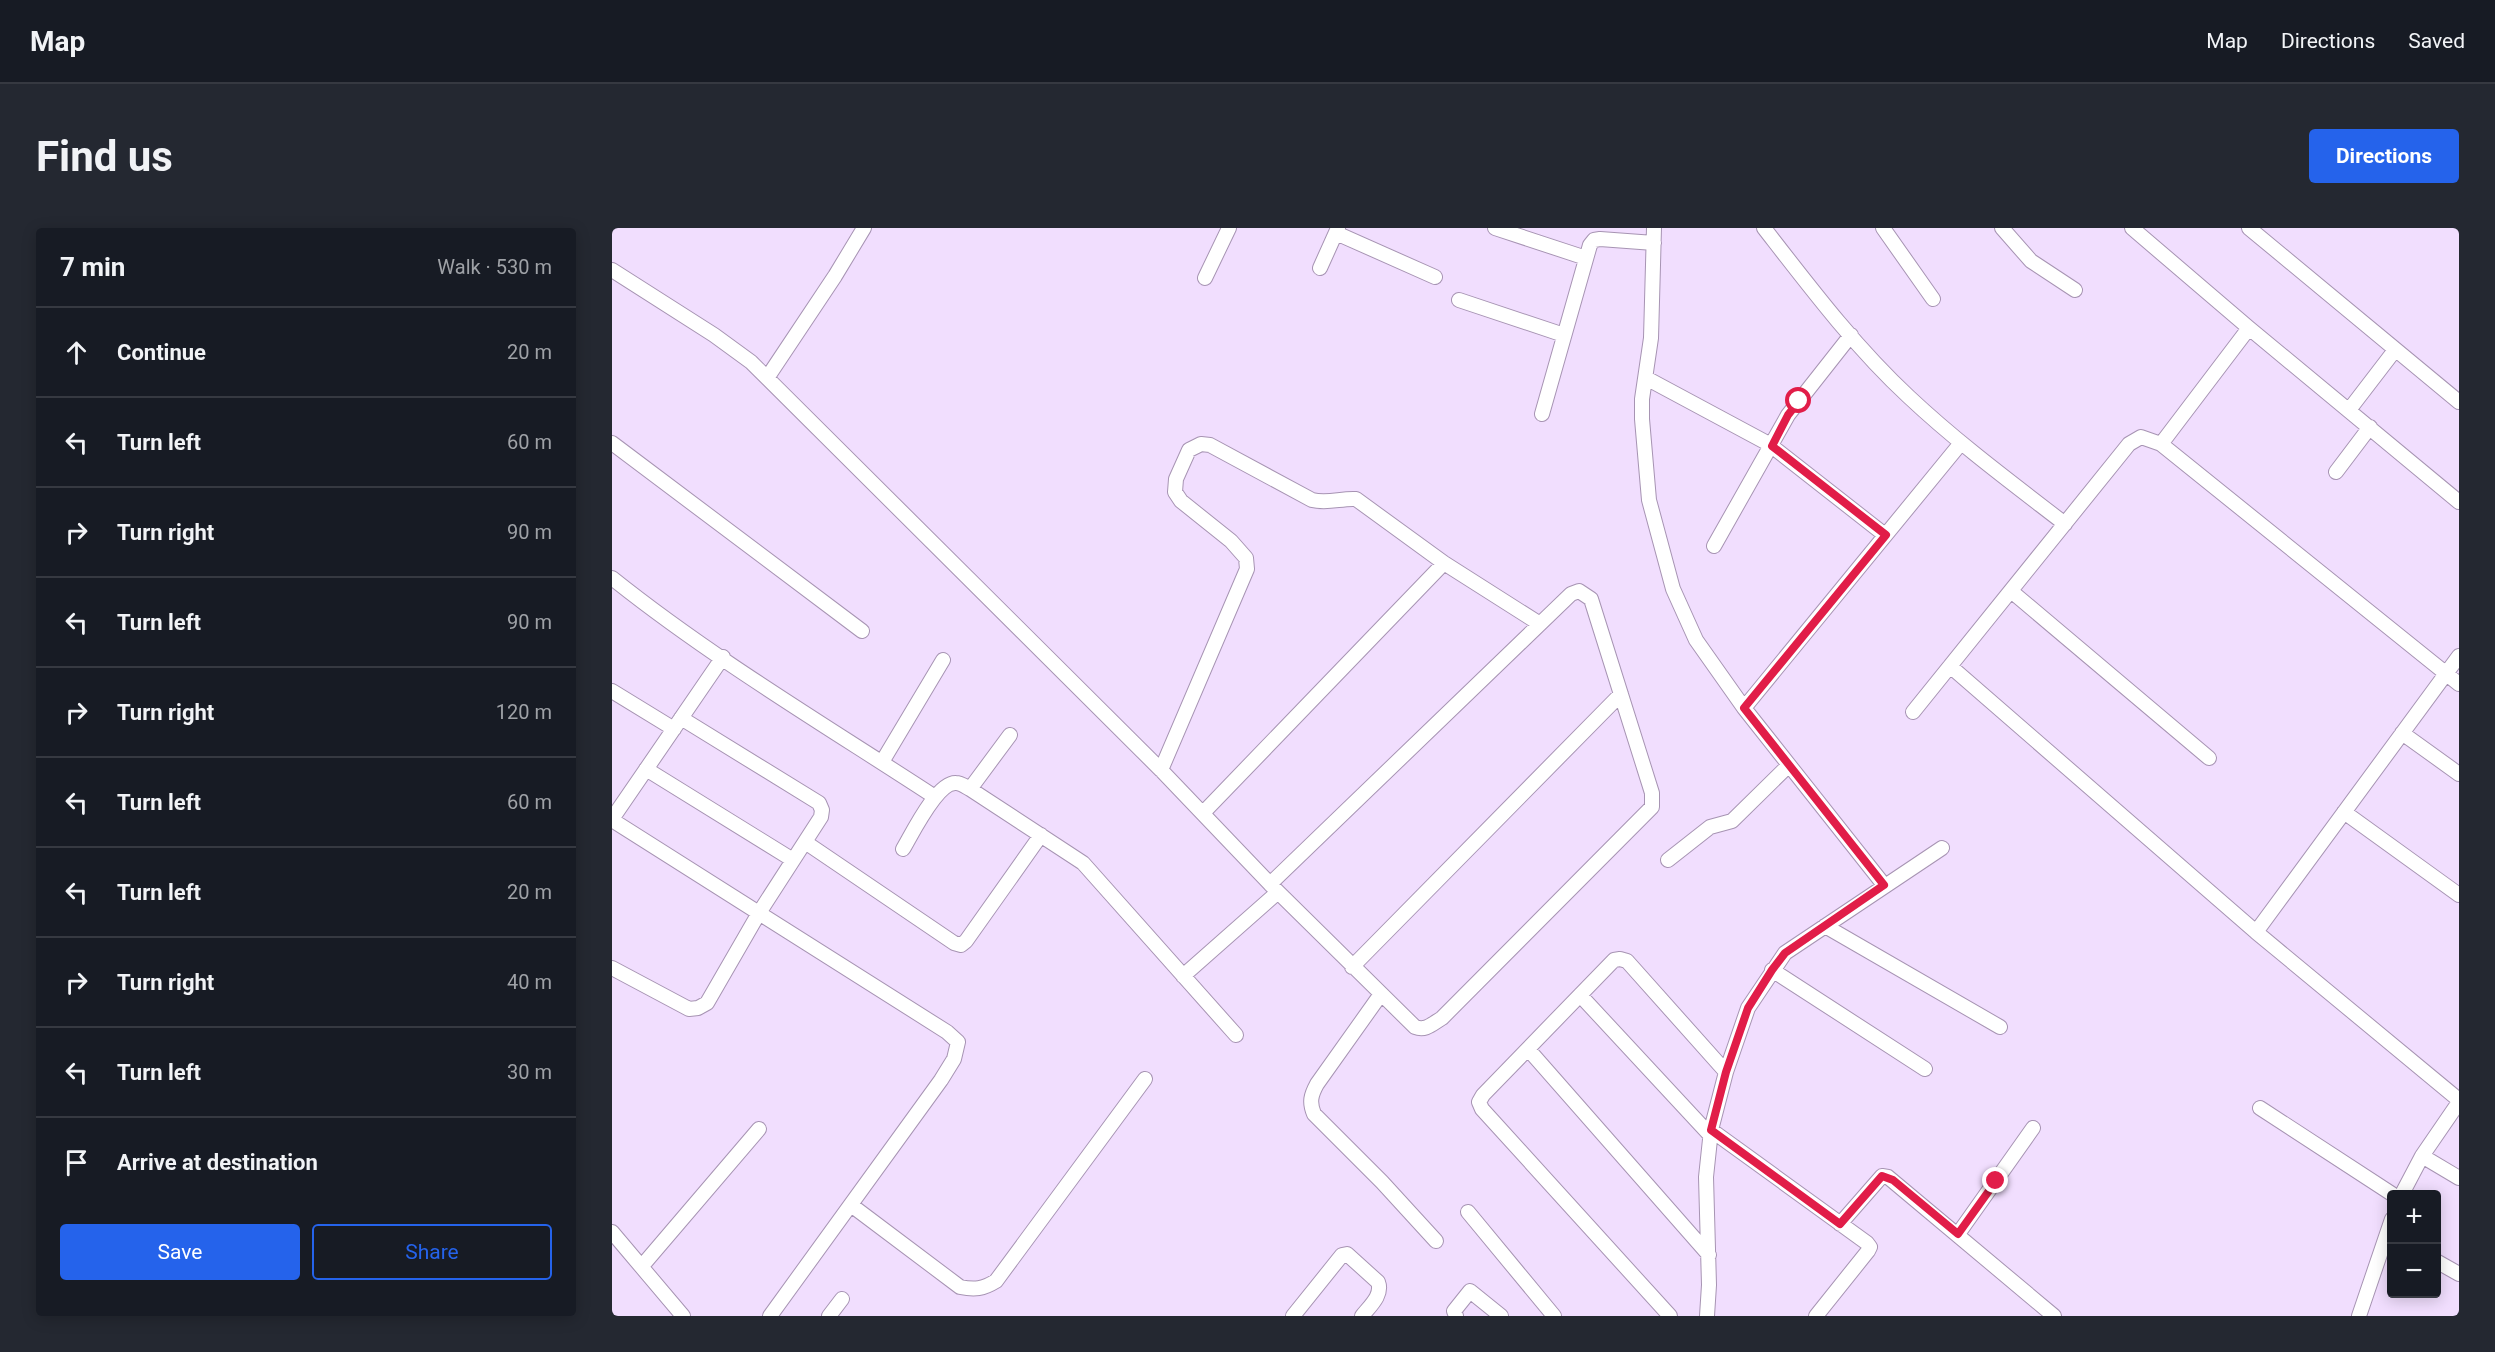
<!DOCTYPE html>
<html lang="en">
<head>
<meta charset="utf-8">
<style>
	:root { --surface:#171b24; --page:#242831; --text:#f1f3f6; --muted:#9ea1a6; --line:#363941; --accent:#2563eb }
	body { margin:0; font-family:Roboto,sans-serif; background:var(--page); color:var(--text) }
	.controls { position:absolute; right:18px; bottom:18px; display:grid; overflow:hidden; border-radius:6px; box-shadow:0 3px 15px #0003 }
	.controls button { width:54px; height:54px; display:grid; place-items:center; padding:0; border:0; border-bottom:2px solid var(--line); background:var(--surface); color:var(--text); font:30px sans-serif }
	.stop { position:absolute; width:18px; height:18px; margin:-14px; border:4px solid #e11d48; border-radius:50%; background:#fff }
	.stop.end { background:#e11d48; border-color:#fff; box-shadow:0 2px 6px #0008 }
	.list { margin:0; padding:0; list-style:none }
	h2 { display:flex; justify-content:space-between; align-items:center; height:78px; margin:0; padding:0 24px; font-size:26px }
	h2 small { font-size:20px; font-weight:400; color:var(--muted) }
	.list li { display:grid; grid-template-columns:39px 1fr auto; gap:18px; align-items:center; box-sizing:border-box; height:90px; padding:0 24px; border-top:2px solid var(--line) }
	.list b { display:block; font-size:22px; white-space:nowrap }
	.list em { font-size:20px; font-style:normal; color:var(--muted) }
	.actions { display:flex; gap:12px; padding:18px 24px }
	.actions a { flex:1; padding:14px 0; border:2px solid var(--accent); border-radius:6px; text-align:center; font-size:21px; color:var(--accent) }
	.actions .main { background:var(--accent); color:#fff }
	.icon { flex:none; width:33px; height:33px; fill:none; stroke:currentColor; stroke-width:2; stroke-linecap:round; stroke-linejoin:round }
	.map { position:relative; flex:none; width:1847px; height:1088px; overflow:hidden; border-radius:6px }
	header { display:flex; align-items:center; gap:36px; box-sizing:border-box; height:84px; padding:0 30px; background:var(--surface); border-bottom:2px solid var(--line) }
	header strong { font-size:28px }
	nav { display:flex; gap:33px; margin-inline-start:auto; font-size:21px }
	.intro { display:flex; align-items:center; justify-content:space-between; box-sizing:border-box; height:144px; padding:0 36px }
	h1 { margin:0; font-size:42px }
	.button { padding:15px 27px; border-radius:6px; background:var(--accent); color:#fff; font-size:21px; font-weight:700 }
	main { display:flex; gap:36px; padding:0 36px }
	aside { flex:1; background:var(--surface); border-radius:6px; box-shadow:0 3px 15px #0003 }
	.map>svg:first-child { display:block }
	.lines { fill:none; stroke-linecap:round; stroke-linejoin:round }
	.minor-casing { stroke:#a794b3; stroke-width:16 }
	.minor { stroke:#fff; stroke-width:14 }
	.route { stroke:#e11d48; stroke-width:8 }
</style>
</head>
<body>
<header>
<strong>Map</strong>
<nav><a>Map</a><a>Directions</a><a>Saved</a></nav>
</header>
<div class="intro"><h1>Find us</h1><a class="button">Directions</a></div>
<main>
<aside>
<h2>7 min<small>Walk · 530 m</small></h2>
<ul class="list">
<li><svg class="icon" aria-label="ahead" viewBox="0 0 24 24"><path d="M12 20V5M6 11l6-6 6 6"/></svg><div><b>Continue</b></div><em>20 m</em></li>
<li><svg class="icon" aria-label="left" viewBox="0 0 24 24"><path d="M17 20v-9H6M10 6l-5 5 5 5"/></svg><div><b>Turn left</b></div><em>60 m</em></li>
<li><svg class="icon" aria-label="right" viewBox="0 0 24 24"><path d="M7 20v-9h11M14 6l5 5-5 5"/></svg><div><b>Turn right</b></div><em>90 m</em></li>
<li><svg class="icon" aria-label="left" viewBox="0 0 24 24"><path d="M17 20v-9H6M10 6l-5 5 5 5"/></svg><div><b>Turn left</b></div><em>90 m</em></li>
<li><svg class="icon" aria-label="right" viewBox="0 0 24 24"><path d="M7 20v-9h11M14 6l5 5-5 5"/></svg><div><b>Turn right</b></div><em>120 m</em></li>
<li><svg class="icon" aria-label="left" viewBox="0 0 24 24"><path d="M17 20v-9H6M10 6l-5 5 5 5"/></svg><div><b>Turn left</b></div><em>60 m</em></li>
<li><svg class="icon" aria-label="left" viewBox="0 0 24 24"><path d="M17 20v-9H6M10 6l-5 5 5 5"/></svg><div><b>Turn left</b></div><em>20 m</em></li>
<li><svg class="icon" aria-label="right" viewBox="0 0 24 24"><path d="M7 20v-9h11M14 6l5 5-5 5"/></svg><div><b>Turn right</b></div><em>40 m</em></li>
<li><svg class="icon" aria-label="left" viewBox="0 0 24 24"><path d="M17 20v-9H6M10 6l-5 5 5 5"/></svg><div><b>Turn left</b></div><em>30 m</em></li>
<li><svg class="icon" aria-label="arrive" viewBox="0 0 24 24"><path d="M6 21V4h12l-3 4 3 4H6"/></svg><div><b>Arrive at destination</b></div></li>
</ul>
<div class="actions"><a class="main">Save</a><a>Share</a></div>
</aside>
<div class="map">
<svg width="1847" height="1088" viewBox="0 0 1847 1088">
	<rect width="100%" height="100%" fill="#f1defe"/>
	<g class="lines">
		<!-- minor casing -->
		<g class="minor-casing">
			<path id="minor" d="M 883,0 L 974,30
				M 1042,0 L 1039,110 L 1030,171 L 1030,191 L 1037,272 L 1061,361 L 1084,412 L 1132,480 L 1272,657
				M 1152,0 C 1197,58 1243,119 1297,169 C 1346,215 1400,255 1453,296
				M 1271,0 L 1321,71
				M 1390,0 L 1419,33 L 1463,62
				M 1520,0 L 1637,100 L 1847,274
				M 1637,0 L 1847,174
				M 724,5 L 823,49
				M 708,40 L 726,0
				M 0,42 L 102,107 L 139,134 L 549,542 L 658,656 L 666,664 L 803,799 C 814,803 820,796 830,790 L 1040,579 L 1040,565 L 979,371 L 967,363 L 959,366 L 658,656
				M 593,50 L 617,0
				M 847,72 L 952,107
				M 155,150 L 223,48 L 252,0
				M 1034,150 L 1157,216 L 1273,307
				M 1737,182 L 1783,122
				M 930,186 L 978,17 L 982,12 L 988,11 L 1042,15
				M 0,215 L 250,403
				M 1549,216 L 1637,100
				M 1724,244 L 1758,199
				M 1102,318 L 1176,187 L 1239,107
				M 0,350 C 100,430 216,499 323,569
				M 1399,363 L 1597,530
				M 1338,438 L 1644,704 L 1847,872
				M 0,463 L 62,501
				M 1132,480 L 1349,215
				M 1301,484 L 1517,216 L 1529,209 L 1549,216 L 1847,456
				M 1790,505 L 1847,546
				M 270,534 L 331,432
				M 34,541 L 181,632
				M 549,542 L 635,341 L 634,330 L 619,313 L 569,273 L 563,264 L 564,251 L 577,222 L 589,216 L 598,217 L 700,272 C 716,276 729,270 744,271 L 832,335 L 928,396
				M 358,561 L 398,507
				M 1732,584 L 1847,667
				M 591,585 L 832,335
				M 0,591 L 111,429
				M 0,592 L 335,804 L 346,814 L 342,831 L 329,852 L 158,1088
				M 193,614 L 342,715 L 349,717 L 354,713 L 429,607
				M 291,621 C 300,606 325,554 344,555 C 349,555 354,559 358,561 L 471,635 L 624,807
				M 1056,632 L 1098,599 L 1120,593 L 1177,537
				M 1213,698 L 1388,799
				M 1644,704 L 1847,428
				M 740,739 L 1009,466
				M 0,740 L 77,781 L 86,780 L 95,775 L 147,685 L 209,589 L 210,582 L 207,575 L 69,490
				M 1160,742 L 1313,841
				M 571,748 L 666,664
				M 769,766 L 705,856 C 699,867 697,874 702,886 L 770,954 L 824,1013
				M 968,767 L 1099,908
				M 916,821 L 1097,1027
				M 1648,880 L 1780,966
				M 1099,902 L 1255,1015 L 1258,1019 L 1256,1023 L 1204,1088
				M 1810,928 L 1847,950
				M 1790,966 L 1810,928 L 1847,874
				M 239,977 L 348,1059 C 363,1062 371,1061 384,1053 L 533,851
				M 856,984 L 942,1088
				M 1228,996 L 1270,948 L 1276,949 L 1442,1088
				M 0,1004 L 71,1088
				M 1346,1006 L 1421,900
				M 1824,1033 L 1847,1046
				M 30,1038 L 147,901
				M 217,1088 L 230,1071
				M 681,1088 L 730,1027 L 735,1026 L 766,1054 C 771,1067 758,1078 750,1088
				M 844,1088 L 842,1083 L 858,1063 L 889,1088
				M 1058,1088 L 870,881 L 867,874 L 871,867 L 1002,732 L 1008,731 L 1015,733 L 1114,844
				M 1095,1088 L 1097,1057 L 1094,949 L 1099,902 L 1114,844 L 1136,780 L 1173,725 L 1330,620
				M 1747,1088 L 1780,991"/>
		</g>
		<!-- minor -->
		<use href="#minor" class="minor"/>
	</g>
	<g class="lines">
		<!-- route -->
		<path class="route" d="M 1187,173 L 1176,187 L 1160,218 L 1274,307 L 1132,480 L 1272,657 L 1173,725 L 1160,742 L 1136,780 L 1114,844 L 1099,902 L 1228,996 L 1270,948 L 1281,952 L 1346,1006 L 1384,953"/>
	</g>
</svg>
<div class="controls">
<button>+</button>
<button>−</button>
</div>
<div class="stop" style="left:1187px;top:173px"></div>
<div class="stop end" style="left:1384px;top:953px"></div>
</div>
</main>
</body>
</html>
